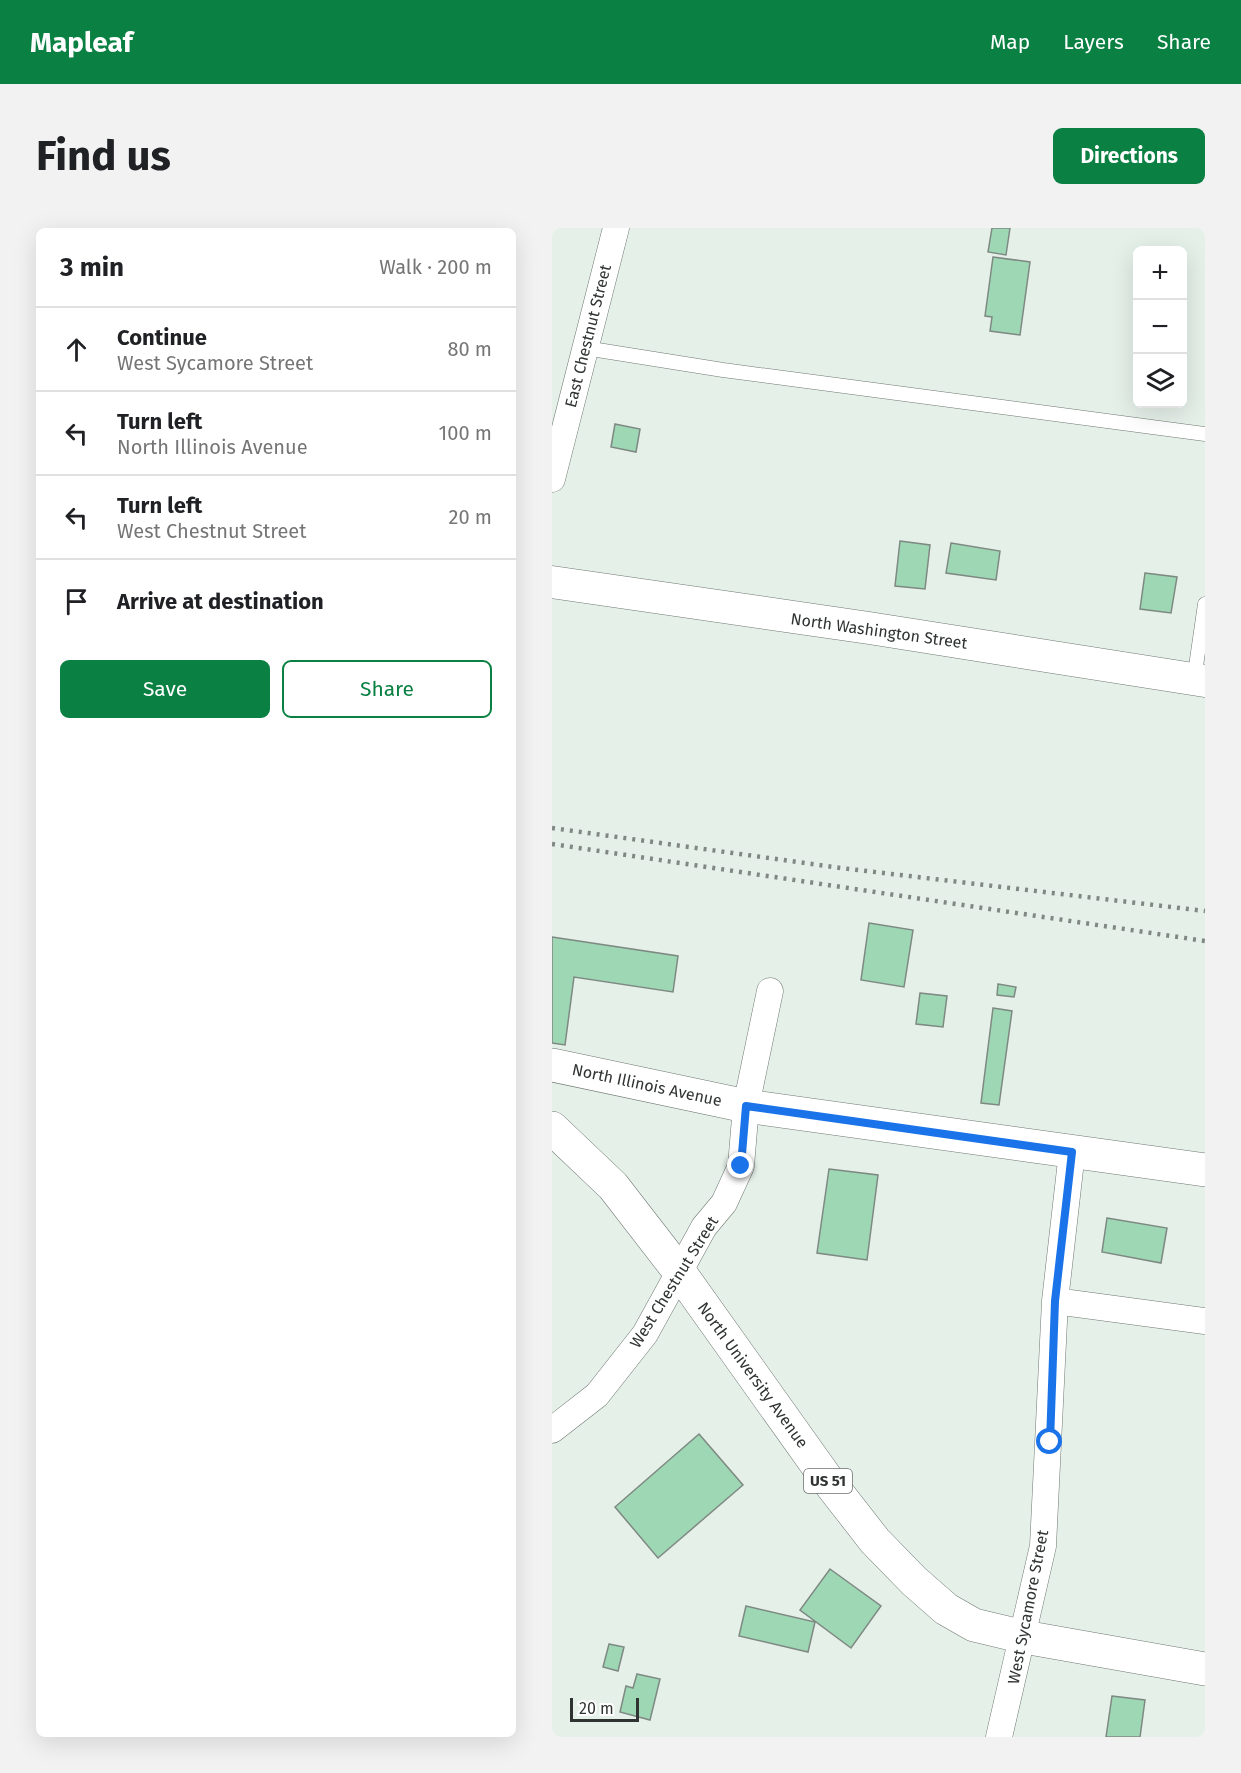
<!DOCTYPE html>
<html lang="en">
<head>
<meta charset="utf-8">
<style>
	:root { --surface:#fff; --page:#f2f2f2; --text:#202124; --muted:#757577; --line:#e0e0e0; --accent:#0b8043 }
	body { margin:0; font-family:"Fira Sans",sans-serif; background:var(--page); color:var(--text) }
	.controls { position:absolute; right:18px; top:18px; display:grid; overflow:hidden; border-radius:9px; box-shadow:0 6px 24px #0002 }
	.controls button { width:54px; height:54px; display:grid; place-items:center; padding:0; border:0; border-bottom:2px solid var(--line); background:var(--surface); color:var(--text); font:30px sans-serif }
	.scale { position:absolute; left:18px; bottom:15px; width:69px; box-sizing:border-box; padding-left:6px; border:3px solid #2f3331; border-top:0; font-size:16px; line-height:21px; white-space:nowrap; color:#2f3331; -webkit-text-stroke:4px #fff; paint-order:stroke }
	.stop { position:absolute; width:18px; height:18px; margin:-14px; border:4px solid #1a73e8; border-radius:50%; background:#fff }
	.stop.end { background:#1a73e8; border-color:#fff; box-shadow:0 2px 6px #0008 }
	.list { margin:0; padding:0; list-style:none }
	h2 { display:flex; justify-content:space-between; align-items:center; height:78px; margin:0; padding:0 24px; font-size:26px }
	h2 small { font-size:20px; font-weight:400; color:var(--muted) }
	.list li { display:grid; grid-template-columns:39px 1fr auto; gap:18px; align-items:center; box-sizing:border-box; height:84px; padding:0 24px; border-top:2px solid var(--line) }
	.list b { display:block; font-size:22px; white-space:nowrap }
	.list p { margin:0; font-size:20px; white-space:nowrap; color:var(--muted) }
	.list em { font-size:20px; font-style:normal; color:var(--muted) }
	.actions { display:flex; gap:12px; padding:18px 24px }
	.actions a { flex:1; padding:14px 0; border:2px solid var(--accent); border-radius:9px; text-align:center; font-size:21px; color:var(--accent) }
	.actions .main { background:var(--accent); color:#fff }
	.icon { flex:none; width:33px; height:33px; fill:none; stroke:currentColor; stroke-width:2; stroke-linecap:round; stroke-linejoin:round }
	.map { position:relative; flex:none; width:653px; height:1509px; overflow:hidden; border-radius:9px }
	header { display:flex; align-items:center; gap:36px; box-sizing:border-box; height:84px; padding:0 30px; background:var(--accent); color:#fff }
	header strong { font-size:28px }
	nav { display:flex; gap:33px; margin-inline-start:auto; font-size:21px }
	.intro { display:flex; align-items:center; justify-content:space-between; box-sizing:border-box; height:144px; padding:0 36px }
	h1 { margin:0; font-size:42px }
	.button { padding:15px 27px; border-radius:9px; background:var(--accent); color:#fff; font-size:21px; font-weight:700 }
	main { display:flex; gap:36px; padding:0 36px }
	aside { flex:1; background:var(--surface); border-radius:9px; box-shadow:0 6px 24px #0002 }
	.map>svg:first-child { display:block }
	.building { fill:#9dd7b4; stroke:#7f8983; stroke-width:1.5 }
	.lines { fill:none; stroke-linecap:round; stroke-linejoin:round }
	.service-casing { stroke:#6f7872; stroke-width:15 }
	.minor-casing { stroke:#6f7872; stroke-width:27 }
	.tertiary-casing { stroke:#6f7872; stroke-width:33 }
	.primary-casing { stroke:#6f7872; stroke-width:34 }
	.service { stroke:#fff; stroke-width:14 }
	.minor { stroke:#fff; stroke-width:26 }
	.tertiary { stroke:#fff; stroke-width:32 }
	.primary { stroke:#fff; stroke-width:33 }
	.rail { stroke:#818884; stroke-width:4.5; stroke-dasharray:3 6; stroke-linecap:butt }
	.route { stroke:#1a73e8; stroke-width:8 }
	.labels { text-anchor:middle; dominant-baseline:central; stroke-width:6; stroke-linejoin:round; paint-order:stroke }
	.shield { fill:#fff; stroke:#6d706f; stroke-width:1.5 }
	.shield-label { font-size:15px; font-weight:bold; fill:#2f3331 }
	.street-label { font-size:16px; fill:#2f3331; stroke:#fff }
</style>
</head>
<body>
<header>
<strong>Mapleaf</strong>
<nav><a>Map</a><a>Layers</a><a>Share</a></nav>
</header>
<div class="intro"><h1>Find us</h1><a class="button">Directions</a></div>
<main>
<aside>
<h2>3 min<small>Walk · 200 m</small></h2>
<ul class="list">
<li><svg class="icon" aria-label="ahead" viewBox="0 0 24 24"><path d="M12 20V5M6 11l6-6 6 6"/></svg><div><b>Continue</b><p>West Sycamore Street</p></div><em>80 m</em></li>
<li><svg class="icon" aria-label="left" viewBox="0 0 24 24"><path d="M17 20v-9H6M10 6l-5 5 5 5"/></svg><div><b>Turn left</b><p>North Illinois Avenue</p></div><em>100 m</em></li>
<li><svg class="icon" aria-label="left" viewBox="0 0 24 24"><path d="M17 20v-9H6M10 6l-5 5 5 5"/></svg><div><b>Turn left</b><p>West Chestnut Street</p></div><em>20 m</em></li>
<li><svg class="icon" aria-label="arrive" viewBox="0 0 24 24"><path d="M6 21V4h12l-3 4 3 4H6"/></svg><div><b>Arrive at destination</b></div></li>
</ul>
<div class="actions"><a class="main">Save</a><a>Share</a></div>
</aside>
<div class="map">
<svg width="653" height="1509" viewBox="0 0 653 1509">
	<rect width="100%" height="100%" fill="#e5f0e9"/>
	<!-- building -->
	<path class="building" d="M 440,0 L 458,0 L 454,27 L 436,24 Z
		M 441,29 L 478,34 L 468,107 L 438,103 L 440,89 L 433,88 Z
		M 63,196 L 88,201 L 84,224 L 59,219 Z
		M 348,313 L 378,317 L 373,361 L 343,358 Z
		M 399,315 L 448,323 L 444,352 L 394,345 Z
		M 593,345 L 625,349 L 619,385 L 588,381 Z
		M 317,695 L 361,702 L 352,759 L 309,752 Z
		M 0,709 L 126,728 L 121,764 L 22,749 L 13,817 L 0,815 Z
		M 446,756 L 464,759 L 462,769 L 445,767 Z
		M 368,765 L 395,768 L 391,799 L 364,796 Z
		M 441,780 L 460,783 L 447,877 L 429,875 Z
		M 277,941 L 326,947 L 315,1032 L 265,1025 Z
		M 555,990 L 615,1000 L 609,1035 L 550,1024 Z
		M 147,1206 L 191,1257 L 106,1330 L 63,1279 Z
		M 278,1341 L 329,1378 L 299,1420 L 248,1382 Z
		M 194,1378 L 263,1394 L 256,1424 L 187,1408 Z
		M 57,1416 L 72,1419 L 66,1443 L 51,1439 Z
		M 85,1446 L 108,1451 L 98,1492 L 68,1484 L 74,1458 L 81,1460 Z
		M 560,1468 L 593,1472 L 588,1509 L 554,1509 Z"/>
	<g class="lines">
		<!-- service casing -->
		<g class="service-casing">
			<path id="service" d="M 33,120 L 171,142 L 653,206
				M 642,452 L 653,376"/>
		</g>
		<!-- minor casing -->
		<g class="minor-casing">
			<path id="minor" d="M 0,251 L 64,0
				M 503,1073 L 653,1093
				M 0,1202 L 45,1167 L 93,1106 L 152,999 L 172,975 L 189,938 L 194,878 L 218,763
				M 447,1509 L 491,1318 L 503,1073 L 520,924"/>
		</g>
		<!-- tertiary casing -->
		<g class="tertiary-casing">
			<path id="tertiary" d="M 0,354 L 317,400 L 653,453"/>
		</g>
		<!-- primary casing -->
		<g class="primary-casing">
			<path id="primary" d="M 0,837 L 194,878 L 653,942
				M 0,900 L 61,958 L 126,1042 L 277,1254 L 323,1313 L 362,1353 L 394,1381 L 422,1397 L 472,1409 L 653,1441"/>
		</g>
		<!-- service -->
		<use href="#service" class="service"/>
		<!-- minor -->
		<use href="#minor" class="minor"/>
		<!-- tertiary -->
		<use href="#tertiary" class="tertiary"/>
		<!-- primary -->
		<use href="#primary" class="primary"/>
		<!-- rail -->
		<path class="rail" d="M 0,600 L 289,640 L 653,683
			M 0,616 L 653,713"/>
	</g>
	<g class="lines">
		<!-- route -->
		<path class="route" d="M 189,938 L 194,878 L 520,924 L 503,1073 L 498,1214"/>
	</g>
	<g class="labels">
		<!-- shield labels -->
		<rect class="shield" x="252" y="1241" width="48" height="24" rx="4.5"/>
		<g class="shield-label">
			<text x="276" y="1253">US 51</text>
		</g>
		<!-- street labels -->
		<g class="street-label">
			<text transform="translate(36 108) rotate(-76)">East Chestnut Street</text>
			<text transform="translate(327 403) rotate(8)">North Washington Street</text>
			<text transform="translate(95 857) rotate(12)">North Illinois Avenue</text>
			<text transform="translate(122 1054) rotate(-58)">West Chestnut Street</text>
			<text transform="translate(201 1147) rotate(54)">North University Avenue</text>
			<text transform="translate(476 1379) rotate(-79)">West Sycamore Street</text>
		</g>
	</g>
</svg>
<div class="controls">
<button>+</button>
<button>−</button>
<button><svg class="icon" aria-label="layers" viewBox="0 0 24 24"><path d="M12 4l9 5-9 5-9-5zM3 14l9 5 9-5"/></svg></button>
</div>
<div class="scale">20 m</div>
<div class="stop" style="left:498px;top:1214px"></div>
<div class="stop end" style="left:189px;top:938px"></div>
</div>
</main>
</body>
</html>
